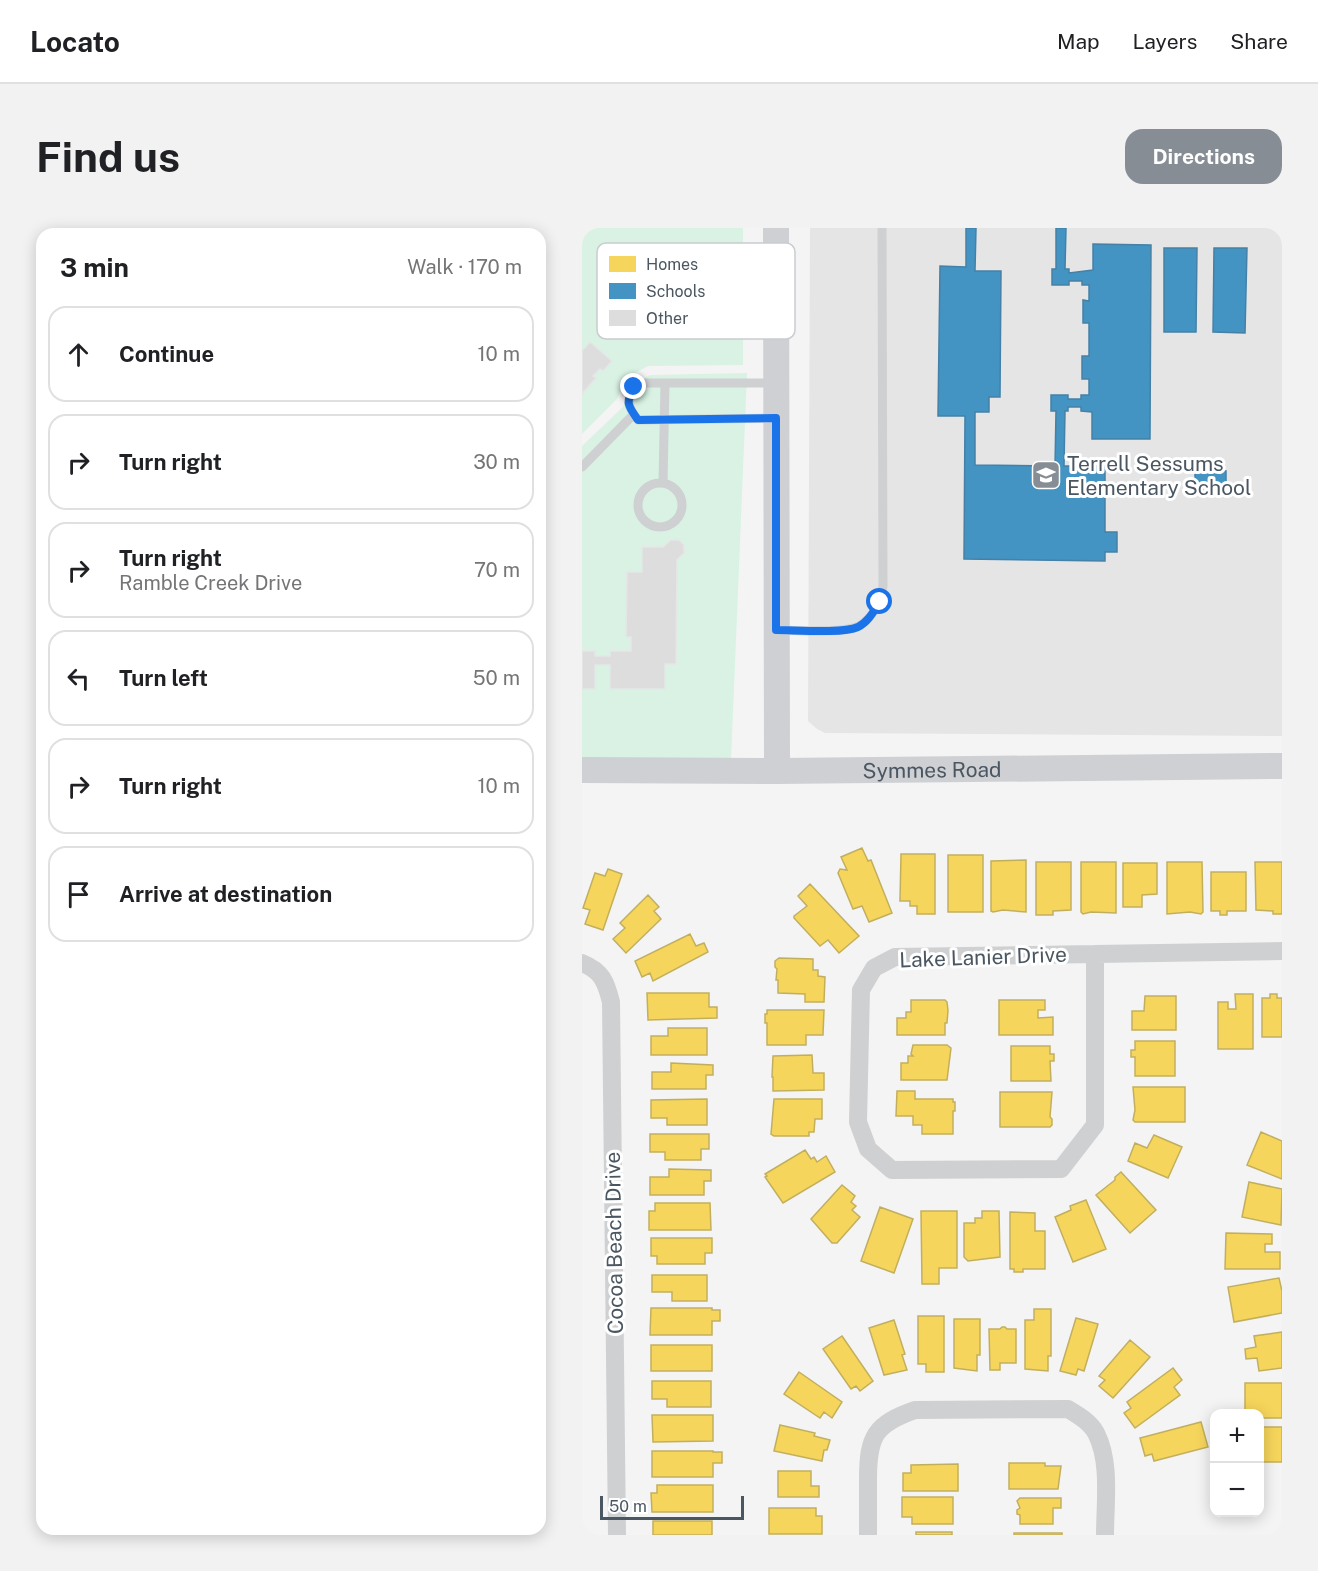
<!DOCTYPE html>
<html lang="en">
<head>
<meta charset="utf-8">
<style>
	:root { --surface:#fff; --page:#f2f2f2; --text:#202124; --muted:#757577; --line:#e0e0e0; --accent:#868d94 }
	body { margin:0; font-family:"Public Sans",sans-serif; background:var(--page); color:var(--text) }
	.controls { position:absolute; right:18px; bottom:18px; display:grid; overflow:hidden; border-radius:12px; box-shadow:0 3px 15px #0003 }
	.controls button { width:54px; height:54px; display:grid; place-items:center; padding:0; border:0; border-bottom:2px solid var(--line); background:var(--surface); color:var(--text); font:30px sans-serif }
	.scale { position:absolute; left:18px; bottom:15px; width:144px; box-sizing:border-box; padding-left:6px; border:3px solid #4a5661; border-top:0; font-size:16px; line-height:21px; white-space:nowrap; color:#4a5661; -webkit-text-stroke:4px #fff; paint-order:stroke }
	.stop { position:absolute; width:18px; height:18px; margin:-14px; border:4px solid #1a73e8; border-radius:50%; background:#fff }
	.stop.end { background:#1a73e8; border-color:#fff; box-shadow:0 2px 6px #0008 }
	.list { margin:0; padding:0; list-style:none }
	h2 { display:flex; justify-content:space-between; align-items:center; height:78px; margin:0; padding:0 24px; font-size:26px }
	h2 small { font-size:20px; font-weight:400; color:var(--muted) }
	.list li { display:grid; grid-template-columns:39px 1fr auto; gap:18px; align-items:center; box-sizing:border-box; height:96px; margin:0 12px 12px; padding:0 12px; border:2px solid var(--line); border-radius:18px }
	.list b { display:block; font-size:22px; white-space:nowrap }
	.list p { margin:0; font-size:20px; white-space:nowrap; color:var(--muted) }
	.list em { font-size:20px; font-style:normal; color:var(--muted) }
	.icon { flex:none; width:33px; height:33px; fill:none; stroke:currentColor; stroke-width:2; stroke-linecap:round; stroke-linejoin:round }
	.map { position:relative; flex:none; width:700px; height:1307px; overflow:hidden; border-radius:18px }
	header { display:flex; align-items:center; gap:36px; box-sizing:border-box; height:84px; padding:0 30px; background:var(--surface); border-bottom:2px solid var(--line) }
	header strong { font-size:28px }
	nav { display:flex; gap:33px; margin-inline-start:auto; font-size:21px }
	.intro { display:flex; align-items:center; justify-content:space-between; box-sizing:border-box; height:144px; padding:0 36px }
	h1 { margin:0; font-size:42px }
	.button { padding:15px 27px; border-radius:18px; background:var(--accent); color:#fff; font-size:21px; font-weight:700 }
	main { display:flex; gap:36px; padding:0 36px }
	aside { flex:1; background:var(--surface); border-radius:18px; box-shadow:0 3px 15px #0003 }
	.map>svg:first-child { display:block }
	.education { fill:#e6e5e6 }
	.green { fill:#d9f2e3 }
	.homes { fill:#f6d55c; stroke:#c2af5e; stroke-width:1.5 }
	.schools { fill:#4393c3; stroke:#4581a6; stroke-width:1.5 }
	.building { fill:#ddddde; stroke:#e5e6e7; stroke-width:1.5 }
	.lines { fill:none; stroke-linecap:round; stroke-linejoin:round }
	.lane { stroke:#ced0d2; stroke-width:9 }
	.street { stroke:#ced0d2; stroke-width:18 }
	.secondary { stroke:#ced0d4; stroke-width:26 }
	.route { stroke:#1a73e8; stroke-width:8 }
	.labels { text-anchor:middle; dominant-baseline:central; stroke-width:6; stroke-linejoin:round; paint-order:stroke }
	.poi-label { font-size:21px; fill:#4a5661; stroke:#fff; text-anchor:start }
	.street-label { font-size:21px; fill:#4a5661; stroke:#fff }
	.key { fill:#fff; stroke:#c9ccd0; stroke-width:1.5 }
	.key-label { font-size:16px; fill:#4a5661 }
</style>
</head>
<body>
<header>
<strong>Locato</strong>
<nav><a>Map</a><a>Layers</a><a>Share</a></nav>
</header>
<div class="intro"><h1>Find us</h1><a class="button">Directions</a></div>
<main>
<aside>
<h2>3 min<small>Walk · 170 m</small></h2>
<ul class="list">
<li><svg class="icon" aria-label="ahead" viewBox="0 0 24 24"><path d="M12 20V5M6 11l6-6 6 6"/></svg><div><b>Continue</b></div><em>10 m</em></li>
<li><svg class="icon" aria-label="right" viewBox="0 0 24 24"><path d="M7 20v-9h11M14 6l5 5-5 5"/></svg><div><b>Turn right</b></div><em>30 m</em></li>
<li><svg class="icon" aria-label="right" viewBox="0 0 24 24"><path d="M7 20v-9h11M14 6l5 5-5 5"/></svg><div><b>Turn right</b><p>Ramble Creek Drive</p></div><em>70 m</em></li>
<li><svg class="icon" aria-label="left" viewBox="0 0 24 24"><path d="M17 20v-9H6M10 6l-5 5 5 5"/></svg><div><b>Turn left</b></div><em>50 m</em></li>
<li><svg class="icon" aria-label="right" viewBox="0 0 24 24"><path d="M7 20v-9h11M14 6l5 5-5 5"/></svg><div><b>Turn right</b></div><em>10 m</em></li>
<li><svg class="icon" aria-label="arrive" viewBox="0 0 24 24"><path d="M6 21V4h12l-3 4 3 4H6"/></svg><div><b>Arrive at destination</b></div></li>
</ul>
</aside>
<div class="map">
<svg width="700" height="1307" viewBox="0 0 700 1307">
	<rect width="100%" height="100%" fill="#f4f4f4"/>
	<!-- education -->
	<path class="education" d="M 228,0 L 700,0 L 700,508 L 243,505 L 235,501 L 226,493 Z"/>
	<!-- green -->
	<path class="green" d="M 0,0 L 161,0 L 161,137 L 66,138 L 44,150 L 35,171 L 0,206 Z
		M 165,145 L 149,532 L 0,531 L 0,218 L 41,179 L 50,157 L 68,147 Z"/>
	<!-- homes -->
	<path class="homes" d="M 280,620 L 286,633 L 289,632 L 310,685 L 287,694 L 280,678 L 271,681 L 256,645 L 258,641 L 265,642 L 259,629 Z
		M 319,626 L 353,626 L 353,686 L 335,686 L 335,678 L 328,678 L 328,673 L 318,673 Z
		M 366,627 L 401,627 L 401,684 L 366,684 Z
		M 444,632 L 444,684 L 421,682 L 411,684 L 409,683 L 409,633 Z
		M 454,634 L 489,634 L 489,682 L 471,683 L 471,687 L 454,687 Z
		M 499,634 L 534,634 L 534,685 L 509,684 L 501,686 L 499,684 Z
		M 585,634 L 620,634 L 621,684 L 619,686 L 608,684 L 585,686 Z
		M 673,634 L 700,634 L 700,686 L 691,686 L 691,683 L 674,682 Z
		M 541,635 L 575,635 L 575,666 L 560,667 L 560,679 L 541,679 Z
		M 26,641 L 40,646 L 21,702 L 3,696 L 8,682 L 1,680 L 13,645 L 23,648 Z
		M 629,644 L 664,644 L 664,683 L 645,683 L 645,687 L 638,687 L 638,683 L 629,683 Z
		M 228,656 L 277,708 L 257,725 L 246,712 L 238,718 L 212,690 L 212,688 L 225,678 L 216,668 Z
		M 66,667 L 77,679 L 72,683 L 79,691 L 44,725 L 31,711 L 43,700 L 38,695 Z
		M 108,706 L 114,718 L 122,715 L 126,724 L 71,753 L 68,745 L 60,749 L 53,733 Z
		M 197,730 L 231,731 L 231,742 L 236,742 L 236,748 L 243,749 L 242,774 L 223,774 L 223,766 L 196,765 L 196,752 L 194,752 L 195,741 L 193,739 L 193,733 Z
		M 65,765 L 127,765 L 127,779 L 135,779 L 135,790 L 66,792 Z
		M 653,766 L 671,766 L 671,821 L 636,821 L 636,774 L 646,774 L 646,781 L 654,781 Z
		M 688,766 L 695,766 L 695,770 L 700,770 L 700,809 L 680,809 L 680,770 L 688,770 Z
		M 563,768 L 594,768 L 594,802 L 550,802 L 550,783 L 562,783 Z
		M 329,772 L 363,772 L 365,774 L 366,782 L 365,795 L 363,795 L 363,807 L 315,807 L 315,790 L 324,790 L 324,784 L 329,784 Z
		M 417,772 L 463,772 L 463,782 L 456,782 L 456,790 L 471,789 L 471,807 L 417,807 Z
		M 185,782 L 242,782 L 241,807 L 224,807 L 224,817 L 185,817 L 185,795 L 183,795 L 183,786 L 185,786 Z
		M 86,800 L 125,800 L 125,827 L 69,827 L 69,808 L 86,808 Z
		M 553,813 L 593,813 L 593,848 L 553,848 L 553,829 L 549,829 L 549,822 L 553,822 Z
		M 331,817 L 365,817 L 369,820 L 365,852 L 319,852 L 319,835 L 326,835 L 326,828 L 331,828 L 329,826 Z
		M 429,818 L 468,818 L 468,826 L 472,826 L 472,833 L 468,833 L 469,853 L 429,853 Z
		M 230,827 L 231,845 L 242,845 L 242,862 L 191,863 L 191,849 L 190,849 L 191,828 Z
		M 89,835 L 131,837 L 131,847 L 124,847 L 124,861 L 70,861 L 70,844 L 89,844 Z
		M 551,859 L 603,859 L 603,894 L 553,894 L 551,892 L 553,882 Z
		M 315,863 L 333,863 L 333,871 L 371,871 L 371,874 L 373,874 L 373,883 L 371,883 L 371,906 L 340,906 L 340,897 L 331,897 L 331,888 L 314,888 Z
		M 418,864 L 470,864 L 468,889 L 470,891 L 470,897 L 468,899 L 418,899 Z
		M 125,871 L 125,897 L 85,897 L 85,890 L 69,890 L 69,872 Z
		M 192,871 L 240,871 L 240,891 L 233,891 L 232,904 L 227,904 L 227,908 L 192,908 L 189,906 Z
		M 679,904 L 700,913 L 700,951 L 665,937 Z
		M 68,906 L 127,906 L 127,921 L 119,921 L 119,932 L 83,932 L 83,924 L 68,924 Z
		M 572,907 L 600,919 L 586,950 L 546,933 L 553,915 L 565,920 Z
		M 223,922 L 229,931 L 232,929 L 235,934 L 244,928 L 253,944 L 201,975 L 183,949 L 185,948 L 183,946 Z
		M 87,941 L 129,942 L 129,953 L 122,953 L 122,967 L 68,967 L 68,949 L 87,949 Z
		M 539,944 L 574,982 L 548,1005 L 514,967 L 533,952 L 533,949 Z
		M 667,954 L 700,961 L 699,997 L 660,989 Z
		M 260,957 L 273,968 L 269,974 L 274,978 L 270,982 L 278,989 L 255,1015 L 250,1015 L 229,991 Z
		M 504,972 L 524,1021 L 491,1034 L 473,989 L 489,982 L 488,978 Z
		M 73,975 L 128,975 L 129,1002 L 67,1002 L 67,983 L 73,983 Z
		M 298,979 L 331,991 L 312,1045 L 279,1033 Z
		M 339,983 L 375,983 L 375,1040 L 357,1040 L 357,1056 L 340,1056 Z
		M 400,983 L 417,983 L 418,1029 L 386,1033 L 382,1029 L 382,995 L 393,995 L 393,990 L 400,990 Z
		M 428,984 L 453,985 L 453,1003 L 463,1003 L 463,1041 L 441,1041 L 441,1044 L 432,1044 L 432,1041 L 428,1041 Z
		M 644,1005 L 690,1006 L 690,1016 L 683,1016 L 683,1024 L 698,1024 L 698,1041 L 643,1041 Z
		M 69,1010 L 130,1010 L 130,1025 L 123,1025 L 123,1036 L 75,1036 L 75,1028 L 69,1028 Z
		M 70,1047 L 125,1047 L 125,1073 L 90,1073 L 90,1064 L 70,1064 Z
		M 697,1050 L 700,1063 L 700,1085 L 652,1094 L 646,1059 Z
		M 69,1080 L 130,1080 L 130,1082 L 138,1082 L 138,1093 L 130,1093 L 130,1107 L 68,1107 Z
		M 452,1081 L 469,1081 L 469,1128 L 466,1128 L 466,1143 L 443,1141 L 443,1092 L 452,1092 Z
		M 336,1088 L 362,1088 L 362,1144 L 344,1144 L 344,1136 L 336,1136 Z
		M 494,1090 L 516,1096 L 502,1143 L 496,1141 L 494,1147 L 478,1143 Z
		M 372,1091 L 398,1091 L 398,1127 L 395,1127 L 395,1143 L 372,1140 Z
		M 312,1092 L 323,1126 L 320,1127 L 325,1142 L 302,1147 L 287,1100 Z
		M 420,1099 L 423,1099 L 425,1101 L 434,1101 L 434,1135 L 418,1135 L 418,1142 L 408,1142 L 407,1101 L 418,1101 Z
		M 700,1104 L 700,1140 L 677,1143 L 675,1130 L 664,1131 L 663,1121 L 674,1119 L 672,1108 Z
		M 260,1108 L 291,1153 L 278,1163 L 274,1158 L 269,1161 L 241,1121 Z
		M 548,1112 L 568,1129 L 531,1170 L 517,1158 L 523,1152 L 517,1148 Z
		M 69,1117 L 130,1117 L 130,1143 L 69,1143 Z
		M 591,1140 L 600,1152 L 592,1159 L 598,1167 L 553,1200 L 542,1185 L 549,1180 L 545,1174 Z
		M 217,1144 L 260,1174 L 250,1190 L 242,1184 L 238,1190 L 202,1166 Z
		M 70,1153 L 129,1153 L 129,1179 L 85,1179 L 85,1171 L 70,1171 Z
		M 663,1155 L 700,1155 L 700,1190 L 678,1190 L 678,1186 L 663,1186 Z
		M 70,1187 L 131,1187 L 131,1213 L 71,1214 Z
		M 619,1194 L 626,1219 L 572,1233 L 570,1226 L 563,1228 L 558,1210 Z
		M 198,1197 L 233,1205 L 232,1208 L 248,1212 L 245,1222 L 242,1222 L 240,1233 L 192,1223 Z
		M 678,1199 L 700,1199 L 700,1234 L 678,1234 Z
		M 70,1223 L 131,1223 L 131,1224 L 140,1224 L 140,1235 L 131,1235 L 131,1249 L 70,1249 Z
		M 427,1235 L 463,1235 L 463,1238 L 479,1238 L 476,1261 L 427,1261 Z
		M 376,1236 L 376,1263 L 321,1263 L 321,1245 L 329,1245 L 329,1237 Z
		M 196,1243 L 229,1243 L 229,1258 L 237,1258 L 237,1269 L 196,1269 Z
		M 75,1257 L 131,1257 L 131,1284 L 70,1284 L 69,1265 L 75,1265 Z
		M 320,1269 L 371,1269 L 371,1296 L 330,1296 L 330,1289 L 320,1289 Z
		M 438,1270 L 479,1270 L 479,1280 L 471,1280 L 471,1296 L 438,1296 L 438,1287 L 435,1286 L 435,1282 L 438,1280 L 435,1273 Z
		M 187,1280 L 234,1280 L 234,1288 L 240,1288 L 240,1306 L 187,1306 Z
		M 71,1293 L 130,1293 L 130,1307 L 71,1307 Z
		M 334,1304 L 370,1304 L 370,1307 L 334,1307 Z
		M 432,1305 L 480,1305 L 480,1307 L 432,1307 Z"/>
	<!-- schools -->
	<path class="schools" d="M 384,0 L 394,0 L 393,43 L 419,43 L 418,169 L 407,169 L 407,184 L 393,184 L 393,237 L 473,238 L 474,183 L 469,183 L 469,167 L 486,167 L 486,171 L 499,171 L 499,167 L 507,167 L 507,151 L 500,151 L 500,128 L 507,128 L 507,95 L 501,95 L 501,72 L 507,73 L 507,57 L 500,57 L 500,53 L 487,53 L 487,57 L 470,57 L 470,41 L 474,41 L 474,0 L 484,0 L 483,41 L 487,41 L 487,45 L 511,42 L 511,16 L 569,17 L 568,211 L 510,211 L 510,184 L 499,183 L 499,179 L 486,179 L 486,183 L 483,183 L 482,238 L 523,238 L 523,304 L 535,304 L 535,324 L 523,324 L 523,333 L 382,331 L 383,188 L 356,188 L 358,38 L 384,39 Z
		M 582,20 L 615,20 L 614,104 L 582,104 Z
		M 632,20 L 665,20 L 663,105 L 631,104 Z
		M 613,242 L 644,243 L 644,266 L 613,266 Z"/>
	<!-- building -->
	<path class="building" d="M 8,114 L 30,133 L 21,143 L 18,141 L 11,148 L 14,150 L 0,166 L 0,123 Z
		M 89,312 L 97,312 L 102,317 L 102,325 L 95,332 L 94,436 L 83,436 L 83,461 L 28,461 L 28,437 L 13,437 L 13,461 L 0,461 L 0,423 L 13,423 L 13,428 L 28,428 L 28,423 L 49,423 L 49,409 L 44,409 L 45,344 L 60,344 L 60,319 L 81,319 Z"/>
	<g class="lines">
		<!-- lane -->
		<path class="lane" d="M 191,155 L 64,155 L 53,159 C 43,175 46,178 56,192 L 192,190
			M 0,239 L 52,186
			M56 277a22 22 0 1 1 44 0a22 22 0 1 1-44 0Z
			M 81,255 L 83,155
			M 196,402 C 214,402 263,406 277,398 C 292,389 298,374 301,358 L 300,0"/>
		<!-- street -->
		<path class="street" d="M 513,726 L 513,897 L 479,941 L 310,942 L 286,921 L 276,894 L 279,762 L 292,740 L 313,729 Z
			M 513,726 L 700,723
			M 0,735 C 20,743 24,754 29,774 L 35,1307
			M 286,1307 C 286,1288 286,1269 286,1251 C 286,1208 293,1196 333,1182 L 486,1181 C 496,1187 508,1194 514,1205 C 529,1234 523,1275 523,1307"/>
		<!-- secondary -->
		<g class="secondary">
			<path d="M 194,0 L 195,543"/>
			<path id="s1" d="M 0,542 L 195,543 L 700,538"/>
		</g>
	</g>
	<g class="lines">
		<!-- route -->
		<path class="route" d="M 52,159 C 43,175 46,178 56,192 L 194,190 L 194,402 C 213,402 260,406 276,399 C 286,394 292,383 298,374"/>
	</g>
	<!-- icons -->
	<defs>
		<g id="school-square" transform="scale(1.5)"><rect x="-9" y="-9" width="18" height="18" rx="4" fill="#868d94" stroke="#fff"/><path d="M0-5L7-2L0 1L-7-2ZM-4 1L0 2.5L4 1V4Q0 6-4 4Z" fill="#fff"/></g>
	</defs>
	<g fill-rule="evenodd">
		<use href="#school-square" x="464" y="247"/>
	</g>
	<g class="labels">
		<!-- poi labels -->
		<g class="poi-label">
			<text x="485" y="235">Terrell Sessums<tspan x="485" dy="24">Elementary School</tspan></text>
		</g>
		<!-- street labels -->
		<g class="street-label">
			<text stroke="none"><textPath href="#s1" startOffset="350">Symmes Road</textPath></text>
			<text transform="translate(401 729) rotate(-2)">Lake Lanier Drive</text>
			<text transform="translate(32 1015) rotate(-91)">Cocoa Beach Drive</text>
		</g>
	</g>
	<!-- legend -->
	<rect x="15" y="15" width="198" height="96" rx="9" class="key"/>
	<rect x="27" y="28" width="27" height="16" fill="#f6d55c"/>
	<rect x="27" y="55" width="27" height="16" fill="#4393c3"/>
	<rect x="27" y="82" width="27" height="16" fill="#ddddde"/>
	<g class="key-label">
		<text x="64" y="42">Homes</text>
		<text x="64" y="69">Schools</text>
		<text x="64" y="96">Other</text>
	</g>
</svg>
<div class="controls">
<button>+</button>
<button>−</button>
</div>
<div class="scale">50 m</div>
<div class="stop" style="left:298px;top:374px"></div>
<div class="stop end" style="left:52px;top:159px"></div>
</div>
</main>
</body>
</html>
